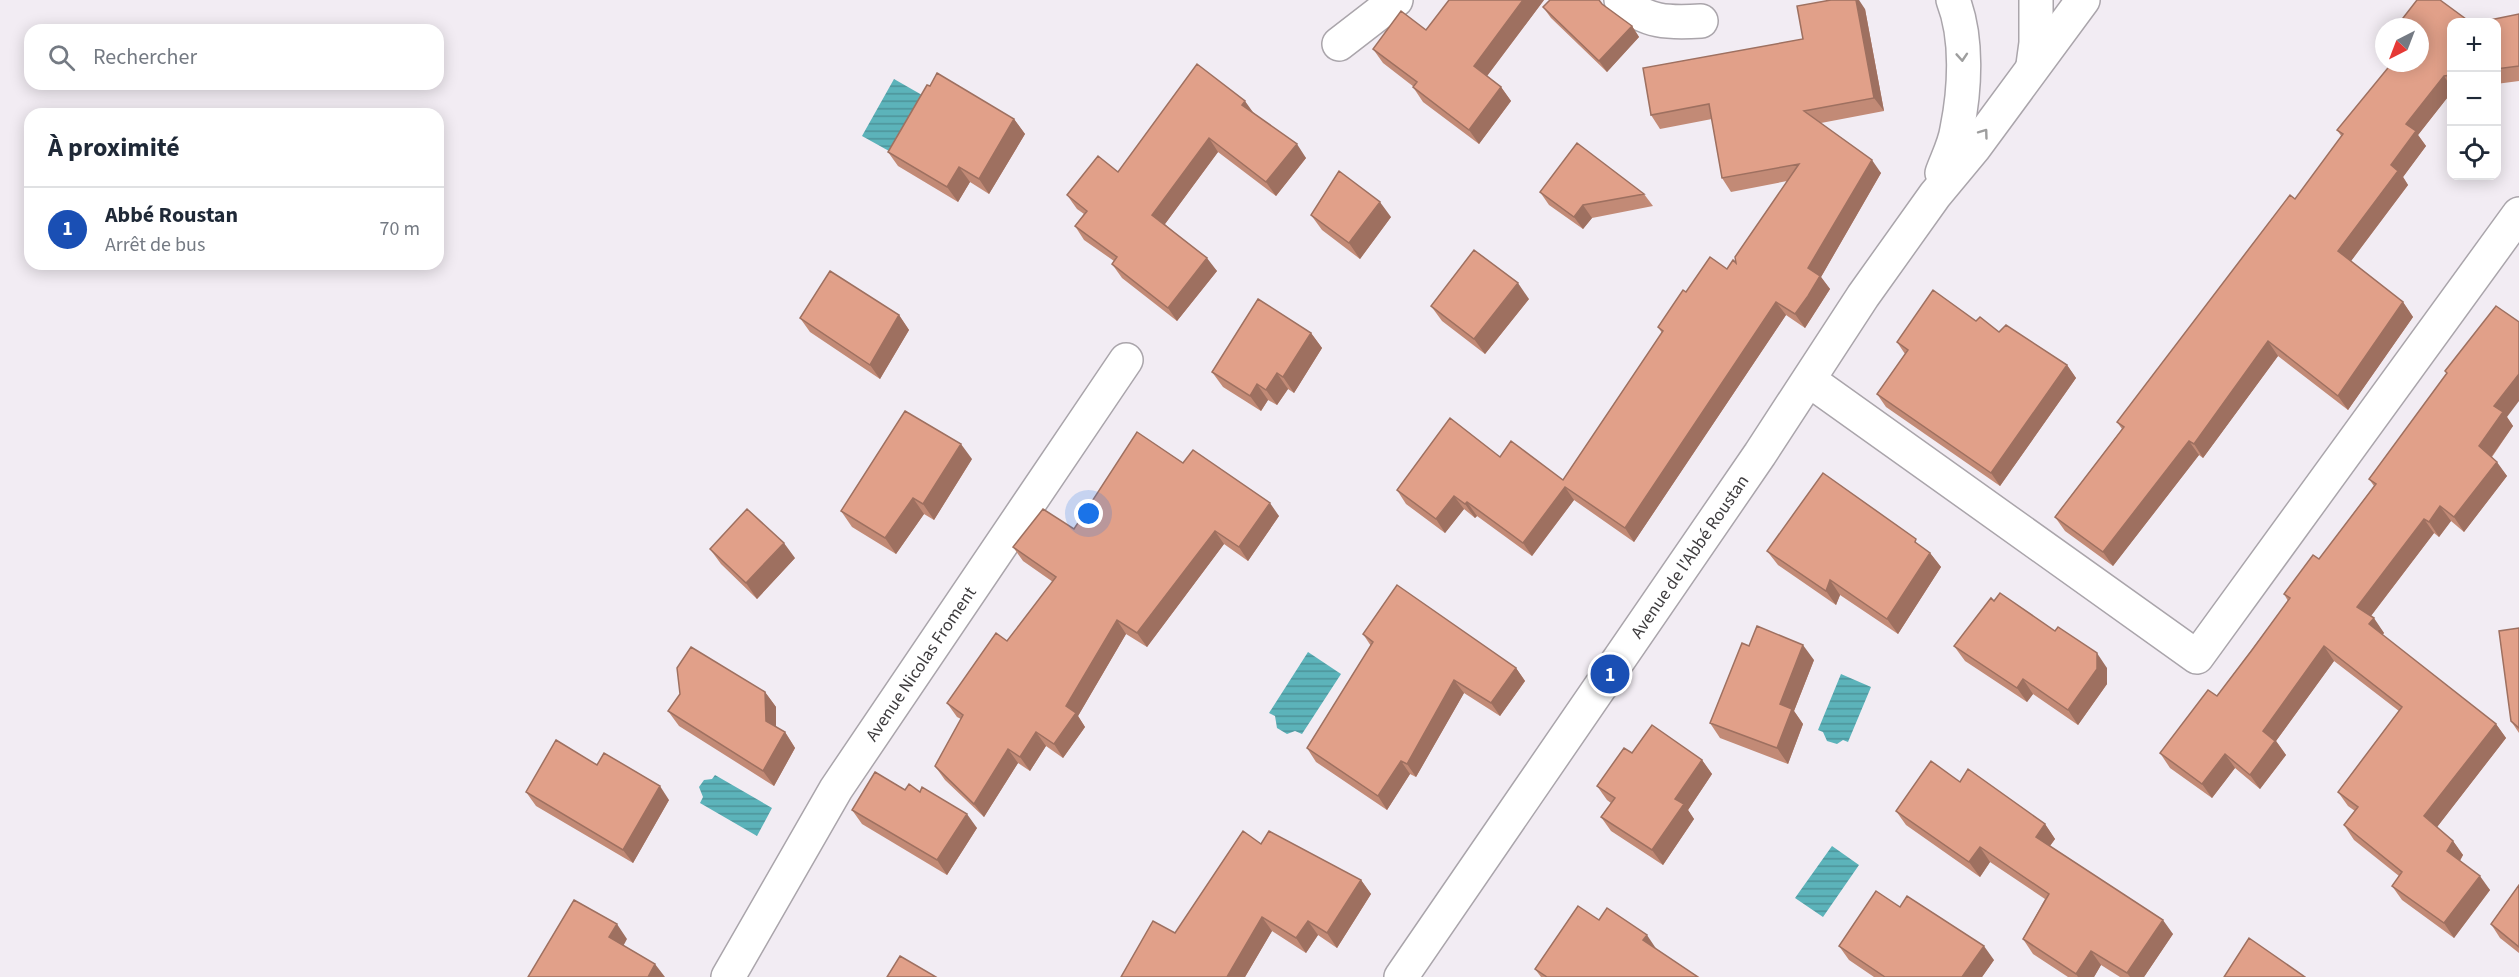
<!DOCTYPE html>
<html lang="fr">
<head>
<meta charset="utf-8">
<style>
	:root { --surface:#fff; --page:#f2f2f3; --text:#1f2937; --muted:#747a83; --line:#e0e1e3; --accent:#925cd4 }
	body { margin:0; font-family:"Source Sans 3",sans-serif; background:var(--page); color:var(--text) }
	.controls { position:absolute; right:18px; top:18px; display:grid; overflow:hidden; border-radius:12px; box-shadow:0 3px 15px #0003 }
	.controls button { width:54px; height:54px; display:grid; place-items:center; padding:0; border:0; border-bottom:2px solid var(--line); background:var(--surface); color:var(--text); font:30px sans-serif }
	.compass { position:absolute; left:2375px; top:18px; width:54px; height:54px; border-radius:50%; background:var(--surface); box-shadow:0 3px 15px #0003; rotate:222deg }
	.you { position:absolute; left:1089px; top:514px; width:21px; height:21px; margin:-15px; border:4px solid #fff; border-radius:50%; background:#1a73e8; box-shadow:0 0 0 9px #1a73e833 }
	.badge { display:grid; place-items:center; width:39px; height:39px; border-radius:50%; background:var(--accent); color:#fff; font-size:20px; font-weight:700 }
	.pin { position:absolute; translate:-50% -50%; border:3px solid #fff; box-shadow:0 2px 6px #0006 }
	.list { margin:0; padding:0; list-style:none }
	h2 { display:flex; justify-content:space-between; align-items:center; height:78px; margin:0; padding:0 24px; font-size:26px }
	h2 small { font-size:20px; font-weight:400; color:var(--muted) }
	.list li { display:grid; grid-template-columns:39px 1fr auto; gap:18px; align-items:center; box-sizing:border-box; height:84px; padding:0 24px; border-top:2px solid var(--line) }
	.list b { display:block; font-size:22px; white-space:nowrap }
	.list p { margin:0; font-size:20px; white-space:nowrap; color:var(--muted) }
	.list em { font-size:20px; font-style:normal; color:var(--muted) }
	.icon { flex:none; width:33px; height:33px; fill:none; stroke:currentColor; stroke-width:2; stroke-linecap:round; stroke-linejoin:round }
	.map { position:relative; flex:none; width:2519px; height:977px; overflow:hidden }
	.search { position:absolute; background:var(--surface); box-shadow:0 3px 15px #0003; left:24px; top:24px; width:420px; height:66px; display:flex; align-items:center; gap:15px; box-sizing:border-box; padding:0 21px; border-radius:18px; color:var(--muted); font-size:22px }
	.panel { position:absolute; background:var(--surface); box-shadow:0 3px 15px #0003; left:24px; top:108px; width:420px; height:162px; border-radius:18px }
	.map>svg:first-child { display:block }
	.water { fill:url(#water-rules) }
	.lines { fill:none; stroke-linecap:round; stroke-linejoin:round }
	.minor-casing { stroke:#aaa5ab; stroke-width:36 }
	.minor { stroke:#fff; stroke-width:33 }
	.wall { fill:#c28a76 }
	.shaded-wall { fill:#9e7060 }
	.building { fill:#e1a089; stroke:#9e7060; stroke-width:1.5 }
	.oneway { stroke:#9e9e9e }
	.labels { text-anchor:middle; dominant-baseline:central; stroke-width:4.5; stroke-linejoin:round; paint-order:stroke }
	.street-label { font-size:18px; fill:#3e3c3e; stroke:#fefafe }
</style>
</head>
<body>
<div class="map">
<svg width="2519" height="977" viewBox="0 0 2519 977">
	<defs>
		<pattern id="water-rules" width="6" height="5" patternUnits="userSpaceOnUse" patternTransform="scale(1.5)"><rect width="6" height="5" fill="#5cb3ba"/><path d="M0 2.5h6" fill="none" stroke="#4d9399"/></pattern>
	</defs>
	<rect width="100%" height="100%" fill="#f2ecf3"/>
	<!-- water -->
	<path class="water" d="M 894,79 L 922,95 L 889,151 L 862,136 Z
		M 1308,652 L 1341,674 L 1302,734 L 1295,731 L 1287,734 L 1277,728 L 1275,716 L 1269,713 Z
		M 1841,674 L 1871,687 L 1848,742 L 1843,740 L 1837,744 L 1827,741 L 1823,732 L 1818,730 Z
		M 715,775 L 772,808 L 757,836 L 700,803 L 703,797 L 699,787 L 704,780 L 712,779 Z
		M 1832,846 L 1859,865 L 1823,917 L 1795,898 Z"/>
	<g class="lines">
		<!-- minor casing -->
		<g class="minor-casing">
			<g id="minor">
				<path d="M 1621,0 C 1646,23 1669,23 1701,21"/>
				<path d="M 1339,44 L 1396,0"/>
				<path d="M 2033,65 L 2036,43 L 2036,0"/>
				<path d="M 1942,173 C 1947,159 1955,144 1957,129 C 1965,90 1968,38 1953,0"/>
				<path d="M 1809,380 L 2197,657 L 2519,214"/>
				<path id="s1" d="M 728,977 L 836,789 L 1126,360"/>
				<path id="s2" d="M 1401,977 L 1760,454 L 1863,296 L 1935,195 L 1974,148 L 2083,0"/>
			</g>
		</g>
		<!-- minor -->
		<use href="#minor" class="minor"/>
	</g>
	<!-- wall -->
	<path class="wall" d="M 1544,0 L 1487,76 L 1501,87 L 1511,101 L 1479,144 L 1423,102 L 1413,87 L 1414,87 L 1383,63 L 1373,49 L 1426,30 Z
		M 1603,5 L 1632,26 L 1639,37 L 1607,72 L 1551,18 L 1543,7 Z
		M 1865,9 L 1884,111 L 1821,123 L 1881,173 L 1821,277 L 1830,289 L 1805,328 L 1786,315 L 1634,542 L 1574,500 L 1532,556 L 1477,516 L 1475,518 L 1464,509 L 1445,533 L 1406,504 L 1397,490 L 1500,457 L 1563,480 L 1662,333 L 1658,327 L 1686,292 L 1727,269 L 1736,263 L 1787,181 L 1731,192 L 1722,178 L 1712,119 L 1660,129 L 1651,115 L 1803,39 Z
		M 2519,14 L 2519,81 L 2496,84 L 2496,22 Z
		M 2451,22 L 2451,93 L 2418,135 L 2426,146 L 2403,177 L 2408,185 L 2351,261 L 2403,302 L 2413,317 L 2348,410 L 2278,356 L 2203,458 L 2199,455 L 2113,566 L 2065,531 L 2055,517 L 2122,429 L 2117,422 L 2295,199 L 2342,137 L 2337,130 Z
		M 1254,113 L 1306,158 L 1276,196 L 1218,152 L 1165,224 L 1217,271 L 1177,321 L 1122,278 L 1112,264 L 1114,261 L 1084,240 L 1075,226 L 1084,214 L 1077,209 L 1067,195 Z
		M 1014,119 L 1025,134 L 989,194 L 970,182 L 958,202 L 898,166 L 888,152 Z
		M 1540,192 L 1644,194 L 1653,206 L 1592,218 L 1583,229 L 1549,205 Z
		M 1311,215 L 1391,217 L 1360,259 L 1322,230 Z
		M 1529,299 L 1485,354 L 1442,321 L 1431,306 Z
		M 899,315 L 909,330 L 880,379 L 810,332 L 800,318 Z
		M 1976,321 L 2067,365 L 2076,378 L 2000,486 L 1886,407 L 1877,394 L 1905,354 L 1897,342 Z
		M 1311,333 L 1322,348 L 1294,393 L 1288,389 L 1277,405 L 1268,400 L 1261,411 L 1223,387 L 1212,372 Z
		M 2445,371 L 2507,417 L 2513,426 L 2492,457 L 2507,476 L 2464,532 L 2451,521 L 2439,537 L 2434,533 L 2371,616 L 2384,633 L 2382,635 L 2496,724 L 2506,738 L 2437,827 L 2453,841 L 2463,855 L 2460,861 L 2490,890 L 2454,938 L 2402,900 L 2392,886 L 2399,876 L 2354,840 L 2344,825 L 2355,811 L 2348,806 L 2338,792 L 2399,711 L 2334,661 L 2276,741 L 2286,755 L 2260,789 L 2235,768 L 2212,798 L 2170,768 L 2160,753 L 2217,696 L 2288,601 L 2284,594 L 2319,559 L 2374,486 L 2369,479 L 2447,373 Z
		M 972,459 L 934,520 L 924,514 L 896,554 L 852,527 L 841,511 Z
		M 1183,463 L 1279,516 L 1248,561 L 1224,544 L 1147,647 L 1126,634 L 1078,716 L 1085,727 L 1063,758 L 1046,746 L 1030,771 L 1018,763 L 984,817 L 945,780 L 935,766 L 961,719 L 957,717 L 947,703 L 1007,641 L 1053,582 L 1023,561 L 1013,547 L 1074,529 Z
		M 1921,547 L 1930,553 L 1941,567 L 1898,634 L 1840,595 L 1836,605 L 1778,565 L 1767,551 Z
		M 710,549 L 795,558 L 757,599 L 721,564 Z
		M 2519,628 L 2519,733 L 2511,721 Z
		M 1363,634 L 1516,668 L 1525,681 L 1500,716 L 1464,693 L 1416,777 L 1410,774 L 1387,810 L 1316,762 L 1307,748 L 1371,646 Z
		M 1749,646 L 1814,660 L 1794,711 L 1803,724 L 1788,764 L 1720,738 L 1710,723 Z
		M 1954,646 L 2107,668 L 2107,684 L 2078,725 L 2033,694 L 2027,702 L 1965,661 Z
		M 765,692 L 776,707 L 776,728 L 785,732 L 795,748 L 774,786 L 679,726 L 668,711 Z
		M 1632,753 L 1702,760 L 1712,774 L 1688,810 L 1694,819 L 1663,865 L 1611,831 L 1601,817 L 1611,803 L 1607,800 L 1597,786 Z
		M 1960,782 L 2045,824 L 2055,839 L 2050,846 L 2173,934 L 2144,977 L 2120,977 L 2101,965 L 2094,977 L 2068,977 L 2033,954 L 2023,939 L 2045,899 L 1990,862 L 1980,877 L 1906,825 L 1896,811 Z
		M 905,790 L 977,828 L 947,875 L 862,824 L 852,810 Z
		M 526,792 L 669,800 L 633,863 L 536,806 Z
		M 1261,844 L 1361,880 L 1371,894 L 1337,948 L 1318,935 L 1306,953 L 1272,931 L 1245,977 L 1121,977 L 1175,933 Z
		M 2519,885 L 2519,953 L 2500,938 L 2491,924 Z
		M 1599,920 L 1657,950 L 1698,977 L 1541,977 L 1535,969 Z
		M 1839,946 L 1994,960 L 1982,977 L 1874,977 L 1849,960 Z"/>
	<!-- shaded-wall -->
	<path class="shaded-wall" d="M 1523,0 L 1544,0 L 1484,80 L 1474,66 Z
		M 1856,0 L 1859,0 L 1865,9 L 1884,111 L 1874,98 Z
		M 1632,26 L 1639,37 L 1607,72 L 1599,61 Z
		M 2444,76 L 2451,87 L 2451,93 L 2418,135 L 2426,146 L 2403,177 L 2408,185 L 2348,265 L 2338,251 L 2391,165 L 2406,124 Z
		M 1501,87 L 1511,101 L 1479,144 L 1469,130 Z
		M 1245,101 L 1255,115 L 1242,105 Z
		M 1014,119 L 1025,134 L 989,194 L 979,179 Z
		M 1209,138 L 1218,152 L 1162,228 L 1152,215 Z
		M 1297,144 L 1306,158 L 1276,196 L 1266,182 Z
		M 1872,160 L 1881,173 L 1821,277 L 1830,289 L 1805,328 L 1795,314 L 1808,268 Z
		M 959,167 L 970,182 L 958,202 L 947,187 Z
		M 1380,202 L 1391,217 L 1360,259 L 1349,243 Z
		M 1583,205 L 1592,218 L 1583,229 L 1574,217 Z
		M 1207,258 L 1217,271 L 1177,321 L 1168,308 Z
		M 1518,283 L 1529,299 L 1485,354 L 1474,339 Z
		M 1776,302 L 1786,315 L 1634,542 L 1625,528 Z
		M 2403,302 L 2413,317 L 2348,410 L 2338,396 Z
		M 899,315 L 909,330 L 880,379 L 870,365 Z
		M 1311,333 L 1322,348 L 1294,393 L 1283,377 Z
		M 2268,341 L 2278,356 L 2203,458 L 2194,444 Z
		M 2067,365 L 2076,378 L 2000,486 L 1991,473 Z
		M 1277,373 L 1288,389 L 1277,405 L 1266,390 Z
		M 2519,374 L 2519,401 L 2507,417 L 2513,426 L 2489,460 L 2479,446 L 2494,406 Z
		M 1257,384 L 1268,400 L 1261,411 L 1250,396 Z
		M 2189,441 L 2199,455 L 2113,566 L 2103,552 Z
		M 961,444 L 972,459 L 934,520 L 923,504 Z
		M 2497,462 L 2507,476 L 2464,532 L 2454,517 Z
		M 1565,487 L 1574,500 L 1532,556 L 1523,543 Z
		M 1454,496 L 1464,509 L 1445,533 L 1436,519 Z
		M 913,498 L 924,514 L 896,554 L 885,538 Z
		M 1467,502 L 1477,516 L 1475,518 L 1465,504 Z
		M 1270,503 L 1279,516 L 1248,561 L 1239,547 Z
		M 2440,506 L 2451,521 L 2439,537 L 2429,522 Z
		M 2424,519 L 2434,533 L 2367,621 L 2357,607 Z
		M 1215,531 L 1224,544 L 1147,647 L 1137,633 Z
		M 784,543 L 795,558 L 757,599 L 746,583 Z
		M 1930,553 L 1941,567 L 1898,634 L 1887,619 Z
		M 1830,580 L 1840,595 L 1836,605 L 1826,591 Z
		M 2374,618 L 2384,633 L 2379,639 L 2369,624 Z
		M 1117,620 L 1126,634 L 1078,716 L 1085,727 L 1063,758 L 1054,744 L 1066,706 Z
		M 1803,645 L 1814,660 L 1794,711 L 1803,724 L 1788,764 L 1777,748 L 1780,704 Z
		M 2324,646 L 2334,661 L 2276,741 L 2286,755 L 2260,789 L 2250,775 L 2263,731 Z
		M 2097,653 L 2107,668 L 2107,684 L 2078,725 L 2068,710 Z
		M 1516,668 L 1525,681 L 1500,716 L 1491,703 Z
		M 2023,679 L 2033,694 L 2027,702 L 2017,688 Z
		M 1454,680 L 1464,693 L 1416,777 L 1407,764 Z
		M 765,692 L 776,707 L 776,737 L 766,721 Z
		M 2496,724 L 2506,738 L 2434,831 L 2424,816 Z
		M 785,732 L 795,748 L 774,786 L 763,771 Z
		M 1036,732 L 1046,746 L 1030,771 L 1020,757 Z
		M 1008,749 L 1018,763 L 984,817 L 974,804 Z
		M 2225,754 L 2235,768 L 2212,798 L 2202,784 Z
		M 1702,760 L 1712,774 L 1688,810 L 1694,819 L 1663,865 L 1652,850 L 1675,799 Z
		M 1401,761 L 1410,774 L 1387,810 L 1378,796 Z
		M 660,786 L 669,800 L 633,863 L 623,850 Z
		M 967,814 L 977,828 L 947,875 L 937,860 Z
		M 2045,824 L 2055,839 L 2046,851 L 2036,837 Z
		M 2453,841 L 2463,855 L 2457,865 L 2447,851 Z
		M 1980,847 L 1990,862 L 1980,877 L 1969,862 Z
		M 2480,876 L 2490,890 L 2454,938 L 2444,923 Z
		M 1361,880 L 1371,894 L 1337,948 L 1327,933 Z
		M 1262,917 L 1272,931 L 1245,977 L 1227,977 Z
		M 2163,920 L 2173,934 L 2144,977 L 2130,977 L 2127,973 Z
		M 1308,921 L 1318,935 L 1306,953 L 1296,938 Z
		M 617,924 L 627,939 L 620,952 L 609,937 Z
		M 1647,935 L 1657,950 L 1643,940 Z
		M 1984,946 L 1994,960 L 1982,977 L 1962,977 Z
		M 2091,951 L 2101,965 L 2094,977 L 2078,977 L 2076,974 Z
		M 655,964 L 665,977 L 648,977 Z"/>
	<!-- building -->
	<path class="building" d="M 1449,0 L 1523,0 L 1474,66 L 1501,87 L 1469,130 L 1413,87 L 1417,82 L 1373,49 L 1401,11 L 1426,30 Z
		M 1550,0 L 1599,0 L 1602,4 L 1632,26 L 1599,61 L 1543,7 Z
		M 1831,0 L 1856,0 L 1874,98 L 1804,111 L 1872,160 L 1808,268 L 1820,276 L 1808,296 L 1795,314 L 1776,302 L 1625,528 L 1565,487 L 1523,543 L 1467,502 L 1465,504 L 1454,496 L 1436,519 L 1397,490 L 1450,418 L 1500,457 L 1511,441 L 1563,480 L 1663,331 L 1658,327 L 1683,290 L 1686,292 L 1710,257 L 1727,269 L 1733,260 L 1736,263 L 1735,257 L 1799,164 L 1722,178 L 1709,104 L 1651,115 L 1643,68 L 1803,39 L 1797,6 Z
		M 2417,0 L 2440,0 L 2470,22 L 2451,22 L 2451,75 L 2444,76 L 2406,124 L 2416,131 L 2391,165 L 2398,171 L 2338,251 L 2403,302 L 2338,396 L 2268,341 L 2194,444 L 2189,441 L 2103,552 L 2055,517 L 2124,427 L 2117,422 L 2290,195 L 2295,199 L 2343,134 L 2337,130 L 2392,63 L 2420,63 L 2420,27 L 2396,27 Z
		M 2519,14 L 2519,66 L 2496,69 L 2496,22 L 2484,22 L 2485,21 Z
		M 1197,64 L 1245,101 L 1242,105 L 1297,144 L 1266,182 L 1209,138 L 1152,215 L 1207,258 L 1168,308 L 1112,264 L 1117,257 L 1075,226 L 1087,211 L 1067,195 L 1098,156 L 1118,172 Z
		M 937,73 L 1014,119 L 979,179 L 959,167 L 947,187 L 888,152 L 927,85 L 930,86 Z
		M 1577,143 L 1644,194 L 1583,205 L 1574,217 L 1540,192 Z
		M 1339,171 L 1380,202 L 1349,243 L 1311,215 Z
		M 1474,250 L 1518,283 L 1474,339 L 1431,306 Z
		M 830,271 L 899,315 L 870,365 L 800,318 Z
		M 1933,290 L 1976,321 L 1980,317 L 1999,332 L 2006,325 L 2067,365 L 1991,473 L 1877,394 L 1908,350 L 1897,342 Z
		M 1258,299 L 1311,333 L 1283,377 L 1277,373 L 1266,390 L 1257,384 L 1250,396 L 1212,372 Z
		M 2496,306 L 2519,322 L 2519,374 L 2494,406 L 2503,412 L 2479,446 L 2497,462 L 2454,517 L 2440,506 L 2429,522 L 2424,519 L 2357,607 L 2374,618 L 2369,624 L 2496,724 L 2424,816 L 2453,841 L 2447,851 L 2480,876 L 2444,923 L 2392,886 L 2402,872 L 2344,825 L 2358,807 L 2338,792 L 2402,707 L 2324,646 L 2263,731 L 2275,741 L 2250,775 L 2225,754 L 2202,784 L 2160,753 L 2208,690 L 2217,696 L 2252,650 L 2290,598 L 2284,594 L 2313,555 L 2319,559 L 2376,484 L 2369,479 L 2447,373 L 2445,371 Z
		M 905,411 L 961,444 L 923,504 L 913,498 L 885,538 L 841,511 Z
		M 1137,432 L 1183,463 L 1193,450 L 1270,503 L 1239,547 L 1215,531 L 1137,633 L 1117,620 L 1066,706 L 1076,713 L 1054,744 L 1036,732 L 1020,757 L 1008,749 L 974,804 L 935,766 L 963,715 L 947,703 L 996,633 L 1007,641 L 1056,577 L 1013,547 L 1043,509 L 1074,529 Z
		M 1823,473 L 1916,539 L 1915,542 L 1930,553 L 1887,619 L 1830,580 L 1826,591 L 1767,551 Z
		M 747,509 L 784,543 L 746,583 L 710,549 Z
		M 1397,585 L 1516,668 L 1491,703 L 1454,680 L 1407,764 L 1401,761 L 1378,796 L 1307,748 L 1373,642 L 1363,634 Z
		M 2000,593 L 2055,631 L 2058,627 L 2097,653 L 2097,669 L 2068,710 L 2023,679 L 2017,688 L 1954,646 L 1991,598 L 1994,601 Z
		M 1757,626 L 1803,645 L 1780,704 L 1792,709 L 1777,748 L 1710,723 L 1742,643 L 1749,646 Z
		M 2519,628 L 2519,728 L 2511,721 L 2499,631 Z
		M 691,647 L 765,692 L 766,721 L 785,732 L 763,771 L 668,711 L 680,694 L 677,668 Z
		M 1652,725 L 1702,760 L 1675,799 L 1684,804 L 1652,850 L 1601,817 L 1615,798 L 1597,786 L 1624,748 L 1632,753 Z
		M 556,740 L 597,765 L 604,753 L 660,786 L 623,850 L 526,792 Z
		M 1931,761 L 1960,782 L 1968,769 L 2045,824 L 2036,837 L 2163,920 L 2127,973 L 2091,951 L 2076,974 L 2023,939 L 2049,894 L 1980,847 L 1969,862 L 1896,811 Z
		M 875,772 L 905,790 L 909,784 L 920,792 L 922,787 L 967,814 L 937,860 L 852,810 Z
		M 1243,831 L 1261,844 L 1269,831 L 1361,880 L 1327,933 L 1308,921 L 1296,938 L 1262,917 L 1227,977 L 1121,977 L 1153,921 L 1175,933 Z
		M 2519,885 L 2519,947 L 2491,924 Z
		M 1876,891 L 1900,907 L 1907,896 L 1984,946 L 1962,977 L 1885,977 L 1839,946 Z
		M 574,900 L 617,924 L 609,937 L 655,964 L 648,977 L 528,977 Z
		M 1578,906 L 1599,920 L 1607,908 L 1647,935 L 1643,940 L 1698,977 L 1547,977 L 1535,969 Z
		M 2249,938 L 2305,977 L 2224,977 Z
		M 900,956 L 936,977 L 887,977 Z"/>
	<!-- one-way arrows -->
	<defs><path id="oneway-chevron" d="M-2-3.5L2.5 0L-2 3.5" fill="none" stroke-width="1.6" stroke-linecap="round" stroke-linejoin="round" transform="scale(1.5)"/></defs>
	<g class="oneway">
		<use href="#oneway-chevron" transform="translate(1962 57) rotate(86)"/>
		<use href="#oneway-chevron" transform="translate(1984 133) rotate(-54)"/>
	</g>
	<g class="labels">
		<!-- street labels -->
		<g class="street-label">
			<text stroke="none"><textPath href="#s2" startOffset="510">Avenue de l'Abbé Roustan</textPath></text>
			<text stroke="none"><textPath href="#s1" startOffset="368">Avenue Nicolas Froment</textPath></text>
		</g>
	</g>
</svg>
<div class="controls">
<button>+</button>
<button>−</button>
<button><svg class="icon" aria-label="locate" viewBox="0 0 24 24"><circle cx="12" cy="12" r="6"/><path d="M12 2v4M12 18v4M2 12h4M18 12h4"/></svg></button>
</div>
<svg class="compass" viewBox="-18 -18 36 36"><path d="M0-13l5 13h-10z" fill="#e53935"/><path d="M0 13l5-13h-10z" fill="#747a83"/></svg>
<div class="you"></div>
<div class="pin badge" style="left:1610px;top:674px;background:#1a4fb4">1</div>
<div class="search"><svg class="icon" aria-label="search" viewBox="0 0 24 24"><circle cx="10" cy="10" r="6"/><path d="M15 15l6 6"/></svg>Rechercher</div>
<section class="panel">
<h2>À proximité<small></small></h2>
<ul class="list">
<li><span class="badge" style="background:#1a4fb4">1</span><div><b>Abbé Roustan</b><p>Arrêt de bus</p></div><em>70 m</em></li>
</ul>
</section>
</div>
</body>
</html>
